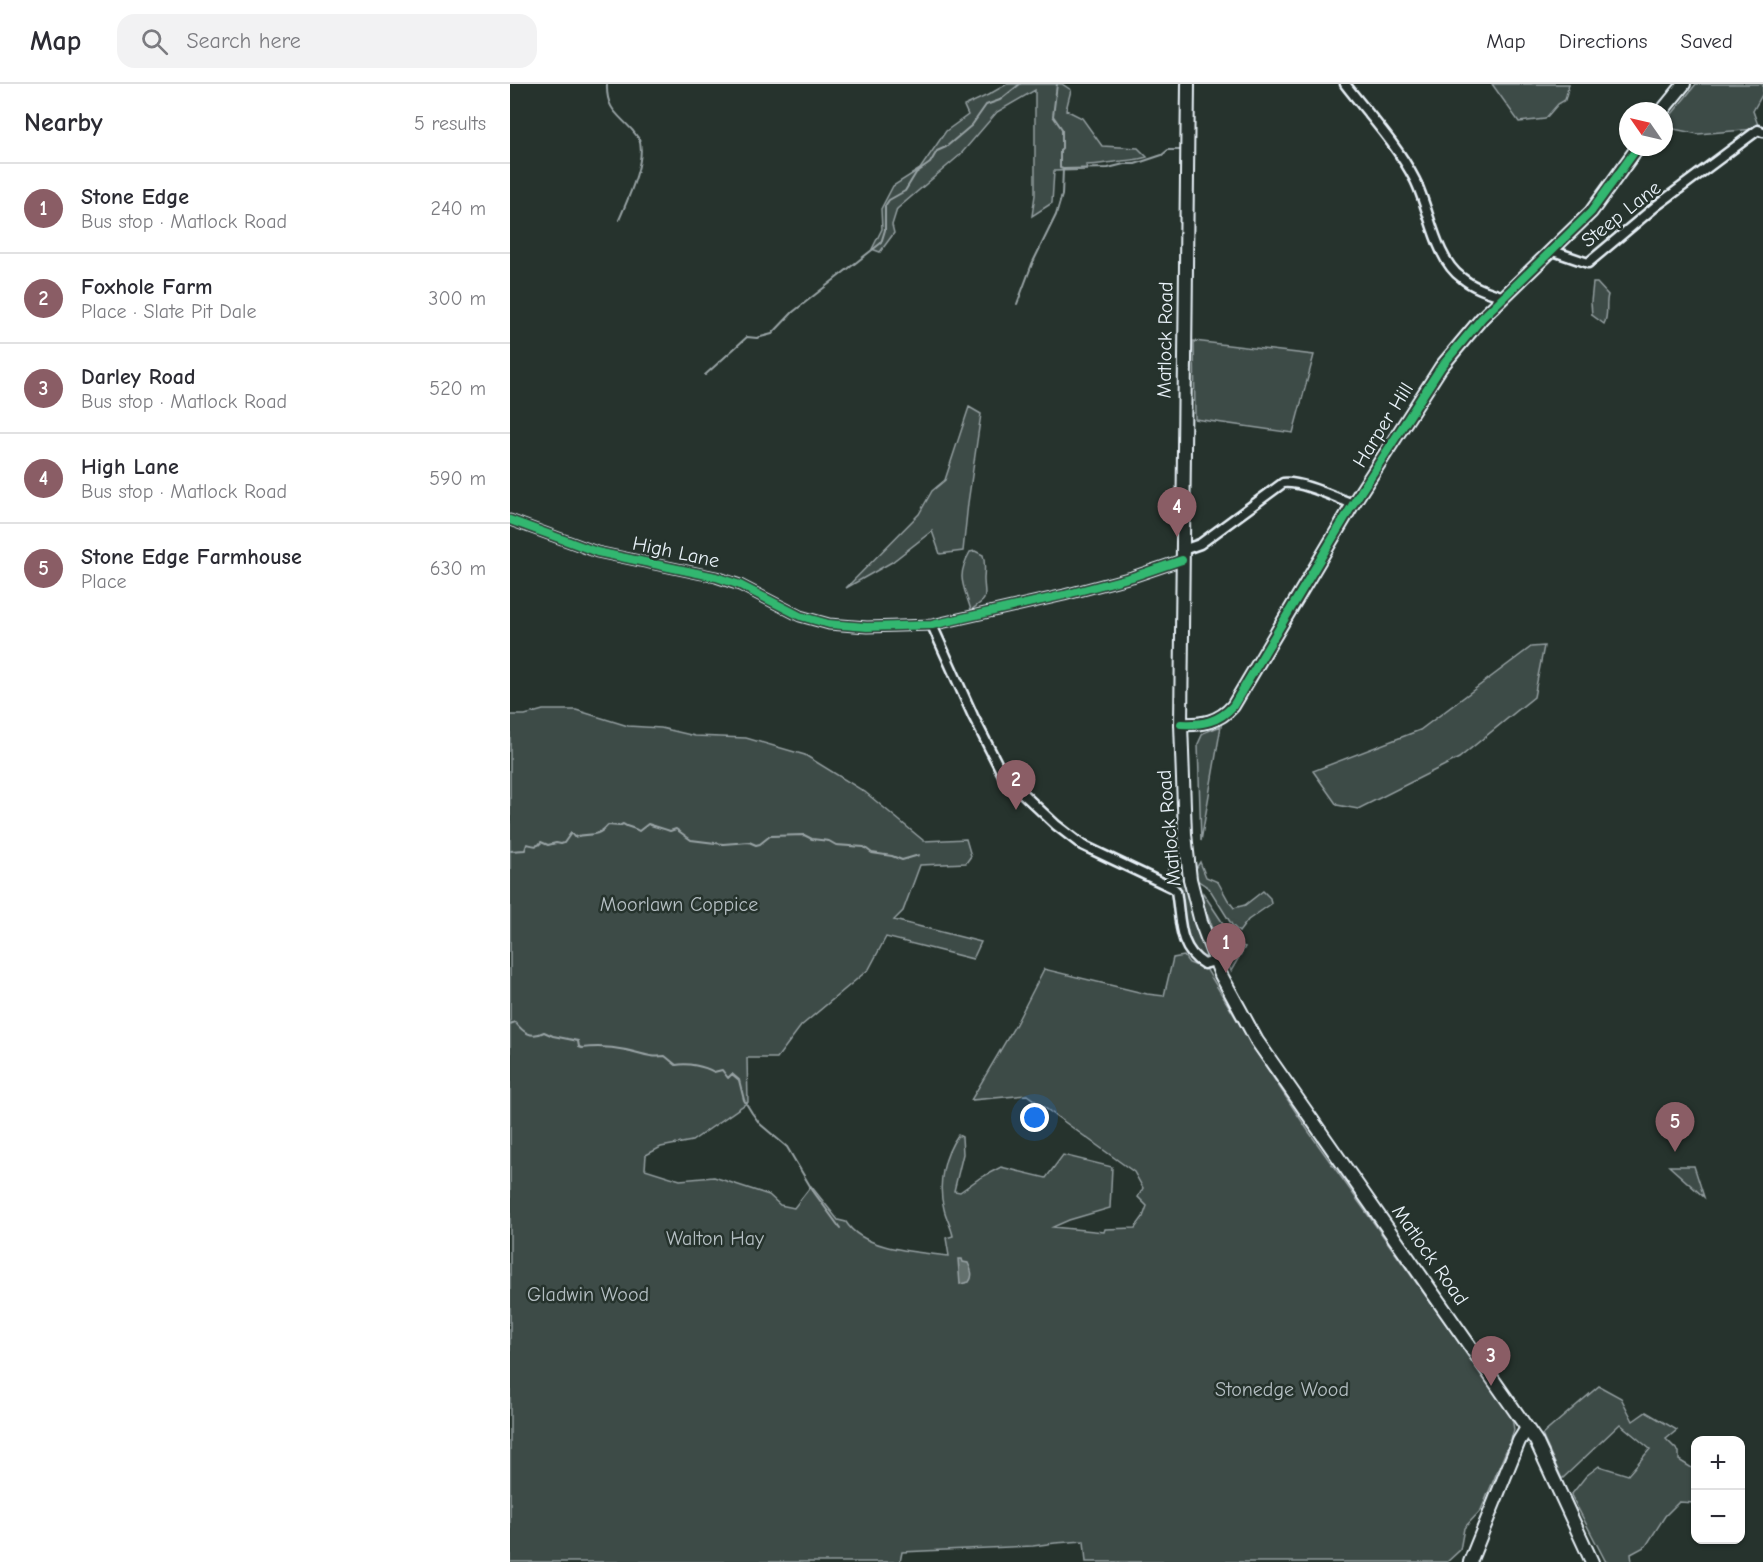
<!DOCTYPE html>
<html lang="en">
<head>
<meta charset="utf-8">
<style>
	:root { --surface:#fff; --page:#f2f2f3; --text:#2b2b33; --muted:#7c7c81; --line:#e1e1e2; --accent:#8a5d65 }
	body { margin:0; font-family:"Comic Neue",sans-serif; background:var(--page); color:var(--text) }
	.controls { position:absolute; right:18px; bottom:18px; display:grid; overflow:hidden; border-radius:12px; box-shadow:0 2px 4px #0004 }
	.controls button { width:54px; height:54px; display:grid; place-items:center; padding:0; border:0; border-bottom:2px solid var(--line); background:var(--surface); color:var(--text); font:30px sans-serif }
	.compass { position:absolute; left:1109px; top:18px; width:54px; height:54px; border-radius:50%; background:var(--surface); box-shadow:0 2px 4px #0004; rotate:304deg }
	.you { position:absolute; left:525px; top:1034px; width:21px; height:21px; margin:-15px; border:4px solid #fff; border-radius:50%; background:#1a73e8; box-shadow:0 0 0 9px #1a73e833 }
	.badge { display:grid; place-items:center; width:39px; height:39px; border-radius:50%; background:var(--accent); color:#fff; font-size:20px; font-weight:700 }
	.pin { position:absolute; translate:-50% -50px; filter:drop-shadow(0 2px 3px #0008) }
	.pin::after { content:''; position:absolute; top:32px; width:21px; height:18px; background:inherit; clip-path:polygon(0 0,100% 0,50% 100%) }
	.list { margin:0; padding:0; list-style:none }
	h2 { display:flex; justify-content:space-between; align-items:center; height:78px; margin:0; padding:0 24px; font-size:26px }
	h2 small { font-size:20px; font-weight:400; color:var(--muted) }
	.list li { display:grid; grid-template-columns:39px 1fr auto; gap:18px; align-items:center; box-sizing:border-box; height:90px; padding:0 24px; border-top:2px solid var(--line) }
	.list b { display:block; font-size:22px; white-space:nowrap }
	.list p { margin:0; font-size:20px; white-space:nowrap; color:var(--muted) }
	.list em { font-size:20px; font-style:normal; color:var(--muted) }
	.icon { flex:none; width:33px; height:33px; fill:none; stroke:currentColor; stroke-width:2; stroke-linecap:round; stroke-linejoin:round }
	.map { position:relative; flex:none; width:1253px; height:1478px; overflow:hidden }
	header { display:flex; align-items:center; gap:36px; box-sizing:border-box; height:84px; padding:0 30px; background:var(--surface); border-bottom:2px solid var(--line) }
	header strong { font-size:28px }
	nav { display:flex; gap:33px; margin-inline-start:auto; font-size:21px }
	.search { width:420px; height:54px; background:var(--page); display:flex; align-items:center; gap:15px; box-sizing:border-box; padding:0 21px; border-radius:18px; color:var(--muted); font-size:22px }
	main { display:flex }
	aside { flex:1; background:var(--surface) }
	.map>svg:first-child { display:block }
	.green { fill:#3e4b47; stroke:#939ea0; stroke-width:1.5 }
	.water { fill:#636f6d; stroke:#98a3a5; stroke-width:1.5 }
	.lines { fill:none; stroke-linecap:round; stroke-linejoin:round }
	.stream { stroke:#98a3a5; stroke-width:2 }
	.street-casing { stroke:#e8f1f8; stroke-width:13 }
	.secondary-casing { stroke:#e8f1f8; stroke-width:16 }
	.primary-casing { stroke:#e8f1f8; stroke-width:16 }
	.street { stroke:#26332d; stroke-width:8 }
	.secondary { stroke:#26332d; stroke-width:12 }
	.primary { stroke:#26332d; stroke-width:12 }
	.cycleway-casing { stroke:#26332d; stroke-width:11 }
	.cycleway { stroke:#33b770; stroke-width:8 }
	.labels { text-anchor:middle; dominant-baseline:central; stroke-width:5; stroke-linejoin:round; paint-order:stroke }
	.street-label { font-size:20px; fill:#e8f1f8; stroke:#26332d }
	.park-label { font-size:20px; fill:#b5bfc3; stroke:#26332d }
</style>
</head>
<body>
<header>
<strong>Map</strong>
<div class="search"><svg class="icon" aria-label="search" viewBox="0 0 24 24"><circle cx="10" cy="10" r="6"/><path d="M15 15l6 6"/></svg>Search here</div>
<nav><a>Map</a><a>Directions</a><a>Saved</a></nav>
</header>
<main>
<aside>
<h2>Nearby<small>5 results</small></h2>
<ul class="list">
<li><span class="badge">1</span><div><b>Stone Edge</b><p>Bus stop · Matlock Road</p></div><em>240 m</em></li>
<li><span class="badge">2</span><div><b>Foxhole Farm</b><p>Place · Slate Pit Dale</p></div><em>300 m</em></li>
<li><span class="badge">3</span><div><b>Darley Road</b><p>Bus stop · Matlock Road</p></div><em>520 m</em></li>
<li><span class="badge">4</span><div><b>High Lane</b><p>Bus stop · Matlock Road</p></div><em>590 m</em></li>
<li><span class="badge">5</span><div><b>Stone Edge Farmhouse</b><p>Place</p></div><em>630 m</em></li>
</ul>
</aside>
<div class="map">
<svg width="1253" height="1478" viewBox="0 0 1253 1478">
	<rect width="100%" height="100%" fill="#26332d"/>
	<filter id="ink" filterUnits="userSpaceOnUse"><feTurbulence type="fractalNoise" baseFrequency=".0167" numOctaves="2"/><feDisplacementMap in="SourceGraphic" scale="12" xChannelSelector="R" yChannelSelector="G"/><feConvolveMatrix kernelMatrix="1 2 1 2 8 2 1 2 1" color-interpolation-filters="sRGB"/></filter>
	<g filter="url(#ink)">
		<!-- green -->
		<path class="green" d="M 497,0 L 552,0 L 561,6 L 556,26 L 572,34 L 592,62 L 628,64 L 637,73 C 628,76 621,76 612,77 C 600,78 589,81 576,81 L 577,86 L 544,87 L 542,119 L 522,132 L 525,111 L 525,6 L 487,28 L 450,71 L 387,125 L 382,141 L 384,149 L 370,168 L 362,165 L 372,145 L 371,125 L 383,102 L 410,85 L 436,47 L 458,31 L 454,22 L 478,11 Z
			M 982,0 L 1059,0 L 1055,16 L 1048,20 L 1035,35 L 1009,38 Z
			M 1186,0 L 1253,0 L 1253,9 L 1243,27 L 1248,41 L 1245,45 L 1188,50 L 1154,43 L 1154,40 Z
			M 1083,199 L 1087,199 L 1098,211 C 1095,221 1099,231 1094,240 L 1082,231 L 1081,218 Z
			M 684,257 L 804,271 L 783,349 L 685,335 Z
			M 459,323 L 471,330 L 458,419 L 453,467 L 430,470 L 422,447 L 382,478 L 336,504 L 409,430 L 422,407 L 435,396 Z
			M 465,467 L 473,471 C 476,481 474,487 474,496 C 475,516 479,513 461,526 C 453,500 446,493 460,468 Z
			M 1034,562 L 1024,613 L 949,674 L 848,725 L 827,721 L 803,687 L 910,646 L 1021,563 Z
			M 33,626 L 66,626 L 118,642 L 151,644 L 185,652 L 236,654 L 295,671 L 355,708 L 414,757 L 456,755 L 461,772 L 456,779 L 410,781 L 393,827 L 384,836 L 471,858 L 463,875 L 376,853 L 359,885 L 291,942 L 267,974 L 237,974 L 238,1018 L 182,1057 L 151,1063 L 136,1071 L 135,1085 L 170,1096 L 204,1093 L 259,1111 L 270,1121 L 284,1124 L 301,1102 L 328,1136 L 336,1138 C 353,1166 408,1168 439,1172 L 436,1154 L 443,1152 C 441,1142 436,1134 434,1125 C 427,1100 434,1071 448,1051 L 452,1053 L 453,1070 L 444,1107 L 450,1108 L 470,1094 L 491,1083 L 536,1094 L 553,1071 L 602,1083 L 600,1124 L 559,1136 L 543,1143 L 594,1148 L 595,1145 L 625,1144 L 633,1133 L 637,1122 L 628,1113 L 633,1104 L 624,1088 L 517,1011 L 461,1016 L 506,940 L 534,885 L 637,910 L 654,912 L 663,874 L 674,872 L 679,879 L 697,886 L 745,966 L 799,1048 L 1002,1333 L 1004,1346 L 1001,1355 L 971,1426 L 954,1444 L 950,1466 L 937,1478 L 576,1478 L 574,1457 L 545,1459 L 523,1462 L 392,1468 L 390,1478 L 0,1478 L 0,631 L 15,631 Z
			M 711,642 L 691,757 L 688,660 L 693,649 Z
			M 666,737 L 674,786 L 697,870 L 695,873 L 687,871 L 677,850 L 667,792 L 664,791 L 661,796 L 657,795 L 661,739 Z
			M 690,778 L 696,793 L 708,798 L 718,816 L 724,824 L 735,821 L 753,807 L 760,814 L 761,820 L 738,836 L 729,848 L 722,841 L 699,804 L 687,796 L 685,786 Z
			M 693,809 L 724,856 L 729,861 L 735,863 L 721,887 L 691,816 Z
			M 1159,1082 L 1184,1082 L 1194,1113 Z
			M 1089,1302 L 1111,1314 L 1123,1337 L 1136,1328 L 1167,1346 L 1156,1355 L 1169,1368 L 1169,1376 L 1185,1386 L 1185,1419 L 1169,1418 L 1155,1432 L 1136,1462 L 1121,1470 L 1122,1478 L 1096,1478 L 1061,1411 L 1076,1392 L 1089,1382 L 1118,1391 L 1140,1365 L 1110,1340 L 1052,1395 L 1032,1351 Z"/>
		<!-- water -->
		<path class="water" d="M 448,1175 L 452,1175 L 453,1178 L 458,1179 C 461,1185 464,1192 459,1198 L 450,1200 Z"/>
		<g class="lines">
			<!-- stream -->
			<path class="stream" d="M 97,0 C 96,26 108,30 123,47 C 125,50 127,52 129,55 C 137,75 117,117 109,136
				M 553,85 L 598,84 L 614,80 L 625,80 L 652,71 L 658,66 L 670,66
				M 507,220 L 522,180 L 546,131 L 552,111 L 553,85 L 550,84 L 550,66 L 552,64 L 552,45 L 543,32 L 547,0
				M 195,291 L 237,253 L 247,254 L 262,250 L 283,228 L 371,159 L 375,146 L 375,122 L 379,116 L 395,107 L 406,89 L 420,79 L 427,67 L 436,63 L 462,41 L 476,21 L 490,16 L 510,0
				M 0,767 L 15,766 L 17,760 C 22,761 28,764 31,758 L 38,761 L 46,759 L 51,760 L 54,759 L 61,749 L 64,753 C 80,748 86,755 98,741 L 109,742 L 113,740 C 118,744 123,743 129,747 L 138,740 C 146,743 152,744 160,747 L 166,745 L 181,756 L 213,760 L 239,758 L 246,761 L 250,760 L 260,752 L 294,751 L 302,755 L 319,757 L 326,761 L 354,763 L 362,769 L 382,772 L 392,776 L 409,771
				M 0,940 L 5,938 C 13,948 21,955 34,948 L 43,952 L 68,957 L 69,963 L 72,964 C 86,962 102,963 116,966 C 131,969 139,974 155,972 L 166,981 C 178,979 194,982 204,988 L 212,986 L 218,994 L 222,990 L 229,996 L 234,1016 L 242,1029 L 250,1040 L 277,1063 L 303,1107 L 330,1144"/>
			<!-- street casing -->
			<g class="street-casing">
				<path id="street" d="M 835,0 C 859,31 887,61 905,96 C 920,126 925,175 952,194 C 964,204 979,208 994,213
					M 1043,167 L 1078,179 L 1146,122 L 1248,46 L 1253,48
					M 0,436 L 87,468 L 206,493 L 230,501 L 290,532 L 319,540 L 357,543 L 422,541 L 554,511 L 622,493 L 672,476
					M 673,466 L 690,460 L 773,399 C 792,397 824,413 843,420
					M 422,541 L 463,632 L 493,691 L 546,741 L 572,761 L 663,804 L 666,807 C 671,834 667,864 694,880 L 705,877"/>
			</g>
			<!-- secondary casing -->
			<g class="secondary-casing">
				<path id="secondary" d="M 1152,27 L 1174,0
					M 671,640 C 692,641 709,638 723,622 L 843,420 L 931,283 L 972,234 L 1081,128 L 1128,63
					M 960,1478 L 1009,1357 L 1017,1344"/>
			</g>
			<!-- primary casing -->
			<g class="primary-casing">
				<path id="primary" d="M 678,0 L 671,640 L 675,750 L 680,795 L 691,838 L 711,891 L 747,957 L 1026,1357 L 1082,1478"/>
			</g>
			<!-- street -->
			<use href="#street" class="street"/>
			<!-- secondary -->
			<use href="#secondary" class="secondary"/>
			<!-- primary -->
			<use href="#primary" class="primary"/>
			<!-- cycleway casing -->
			<g class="cycleway-casing">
				<path id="cycleway" d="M 0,436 L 87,468 L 206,493 L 230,501 L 290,532 L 319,540 L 357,543 L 422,541 L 554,511 L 622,493 L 672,476
					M 671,640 C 692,641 709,638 723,622 L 843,420 L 931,283 L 972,234 L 1081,128 L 1128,63"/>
			</g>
			<!-- cycleway -->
			<use href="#cycleway" class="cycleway"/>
		</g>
	</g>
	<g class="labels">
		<!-- street labels -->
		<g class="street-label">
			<text transform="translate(1111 130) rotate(-38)">Steep Lane</text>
			<text transform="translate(655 256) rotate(-89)">Matlock Road</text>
			<text transform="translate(873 341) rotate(-58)">Harper Hill</text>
			<text transform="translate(166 468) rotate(12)">High Lane</text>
			<text transform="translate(659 744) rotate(-95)">Matlock Road</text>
			<text transform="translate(920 1171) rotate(55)">Matlock Road</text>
		</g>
		<!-- park labels -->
		<g class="park-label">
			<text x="169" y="820">Moorlawn Coppice</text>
			<text x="205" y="1154">Walton Hay</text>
			<text x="78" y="1210">Gladwin Wood</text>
			<text x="772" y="1305">Stonedge Wood</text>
		</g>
	</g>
</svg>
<div class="controls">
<button>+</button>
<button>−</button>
</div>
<svg class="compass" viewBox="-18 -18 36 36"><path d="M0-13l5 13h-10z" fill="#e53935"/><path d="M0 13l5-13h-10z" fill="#7c7c81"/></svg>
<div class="you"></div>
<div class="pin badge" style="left:716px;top:889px">1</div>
<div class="pin badge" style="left:506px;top:726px">2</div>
<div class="pin badge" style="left:981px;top:1302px">3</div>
<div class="pin badge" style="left:667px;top:453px">4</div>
<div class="pin badge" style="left:1165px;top:1068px">5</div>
</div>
</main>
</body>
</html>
